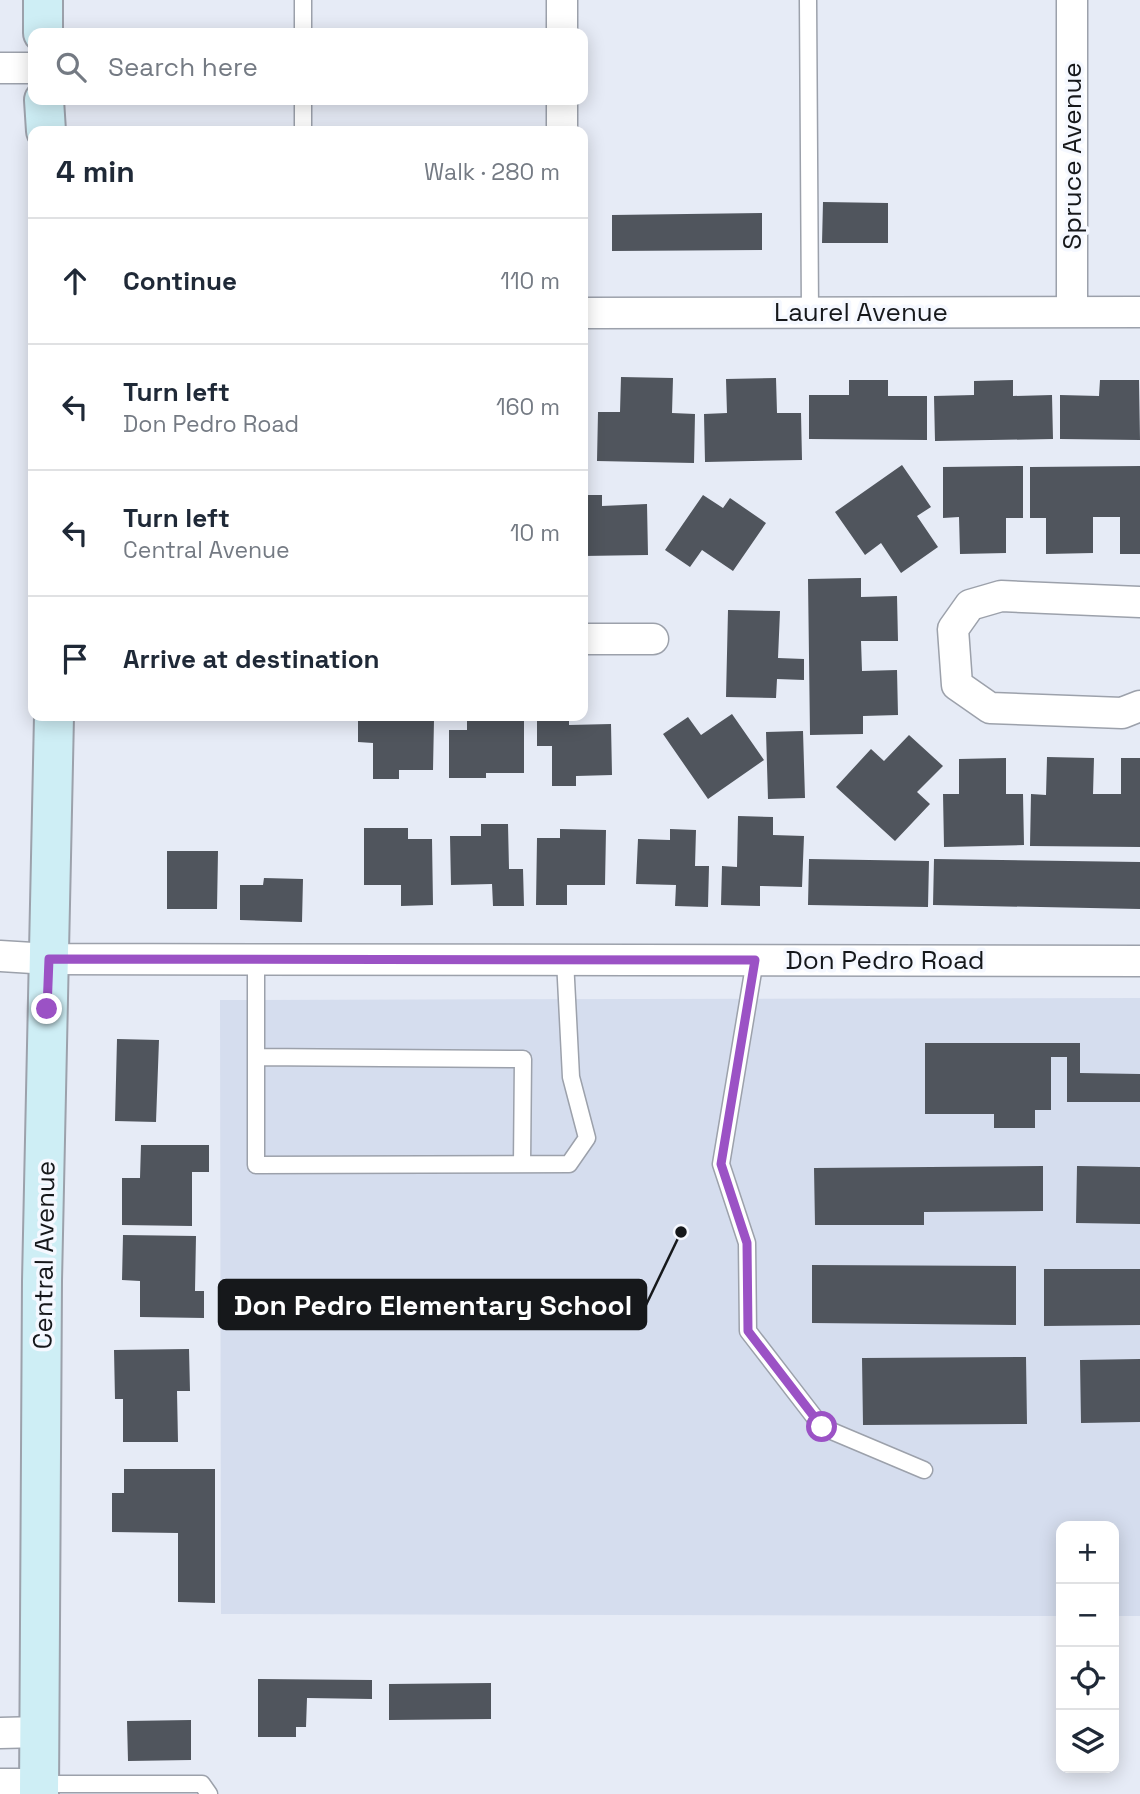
<!DOCTYPE html>
<html lang="en">
<head>
<meta charset="utf-8">
<style>
	:root { --surface:#fff; --page:#f6f6f7; --text:#1f2937; --muted:#747a83; --line:#e0e1e3 }
	body { margin:0; font-family:"Space Grotesk",sans-serif; background:var(--page); color:var(--text) }
	.controls { position:absolute; right:21px; bottom:21px; display:grid; overflow:hidden; border-radius:14px; box-shadow:0 4px 18px #0003 }
	.controls button { width:63px; height:63px; display:grid; place-items:center; padding:0; border:0; border-bottom:2px solid var(--line); background:var(--surface); color:var(--text); font:35px sans-serif }
	.stop { position:absolute; width:21px; height:21px; margin:-16px; border:5px solid #9b52c5; border-radius:50%; background:#fff }
	.stop.end { background:#9b52c5; border-color:#fff; box-shadow:0 2px 7px #0008 }
	.list { margin:0; padding:0; list-style:none }
	h2 { display:flex; justify-content:space-between; align-items:center; height:91px; margin:0; padding:0 28px; font-size:30px }
	h2 small { font-size:23px; font-weight:400; color:var(--muted) }
	.list li { display:grid; grid-template-columns:46px 1fr auto; gap:21px; align-items:center; box-sizing:border-box; height:126px; padding:0 28px; border-top:2px solid var(--line) }
	.list b { display:block; font-size:26px; white-space:nowrap }
	.list p { margin:0; font-size:23px; white-space:nowrap; color:var(--muted) }
	.list em { font-size:23px; font-style:normal; color:var(--muted) }
	.icon { flex:none; width:38px; height:38px; fill:none; stroke:currentColor; stroke-width:2; stroke-linecap:round; stroke-linejoin:round }
	.map { position:relative; flex:none; width:1140px; height:1794px; overflow:hidden }
	.search { position:absolute; background:var(--surface); box-shadow:0 4px 18px #0003; left:28px; top:28px; width:560px; height:77px; display:flex; align-items:center; gap:18px; box-sizing:border-box; padding:0 24px; border-radius:14px; color:var(--muted); font-size:26px }
	.panel { position:absolute; background:var(--surface); box-shadow:0 4px 18px #0003; left:28px; top:126px; width:560px; height:595px; border-radius:14px }
	.map>svg:first-child { display:block }
	.built { fill:#d5ddee }
	.building { fill:#50555d }
	.lines { fill:none; stroke-linecap:round; stroke-linejoin:round }
	.lane-casing { stroke:#9ca1ab; stroke-width:19 }
	.street-casing { stroke:#9ca1ab; stroke-width:33 }
	.secondary-casing { stroke:#9ca1ab; stroke-width:42 }
	.lane { stroke:#fff; stroke-width:16 }
	.street { stroke:#fff; stroke-width:30 }
	.secondary { stroke:#ceeef5; stroke-width:38 }
	.route { stroke:#9b52c5; stroke-width:9 }
	.labels { text-anchor:middle; dominant-baseline:central; stroke-width:7; stroke-linejoin:round; paint-order:stroke }
	.street-label { font-size:26px; fill:#16181b; stroke:#f5f8ff }
	.leader { fill:none; stroke:#16181b; stroke-width:2.5 }
	.callout-dot { fill:#16181b; stroke:#f5f8ff; stroke-width:2.5 }
	.callout { fill:#16181b; stroke:#16181b; stroke-width:2.5 }
	.callout-label { font-size:28px; text-anchor:middle; font-weight:bold; fill:#fff }
</style>
</head>
<body>
<div class="map">
<svg width="1140" height="1794" viewBox="0 0 1140 1794">
	<rect width="100%" height="100%" fill="#e6ebf6"/>
	<!-- built -->
	<path class="built" d="M 1140,998 L 1140,1616 L 1114,1616 L 1114,1526 L 1061,1526 L 1061,1616 L 221,1614 L 220,1000 Z"/>
	<!-- building -->
	<path class="building" d="M 823,202 L 888,203 L 888,243 L 822,243 Z
		M 762,213 L 762,250 L 612,251 L 612,215 Z
		M 621,377 L 673,378 L 672,413 L 695,414 L 694,463 L 597,461 L 598,412 L 620,412 Z
		M 776,378 L 777,413 L 801,413 L 802,460 L 705,462 L 704,414 L 727,413 L 726,379 Z
		M 849,380 L 888,380 L 888,396 L 927,396 L 927,440 L 809,439 L 809,395 L 849,395 Z
		M 1013,380 L 1013,396 L 1052,395 L 1053,439 L 935,441 L 934,396 L 974,395 L 974,381 Z
		M 1100,380 L 1139,380 L 1140,440 L 1060,439 L 1060,395 L 1099,396 Z
		M 583,412 L 588,413 L 587,462 L 583,462 Z
		M 902,465 L 931,507 L 917,516 L 938,547 L 901,573 L 881,543 L 865,555 L 835,512 Z
		M 1023,466 L 1023,518 L 1006,518 L 1006,553 L 960,554 L 959,517 L 943,518 L 943,467 Z
		M 1140,466 L 1140,554 L 1120,554 L 1120,517 L 1093,517 L 1093,553 L 1046,554 L 1046,518 L 1030,518 L 1030,467 Z
		M 583,495 L 602,495 L 602,506 L 647,504 L 648,555 L 583,556 Z
		M 703,495 L 723,508 L 730,498 L 766,523 L 733,571 L 702,550 L 690,567 L 665,550 Z
		M 861,578 L 861,597 L 897,596 L 898,641 L 861,641 L 862,671 L 897,670 L 898,715 L 863,716 L 863,734 L 810,735 L 808,579 Z
		M 728,610 L 780,611 L 778,658 L 804,659 L 804,680 L 777,679 L 776,698 L 726,697 Z
		M 732,714 L 764,760 L 708,799 L 663,734 L 688,717 L 701,735 Z
		M 358,716 L 390,716 L 390,719 L 434,720 L 433,770 L 399,770 L 399,779 L 373,779 L 373,743 L 358,742 Z
		M 491,716 L 524,716 L 524,773 L 486,773 L 486,778 L 449,778 L 449,730 L 467,730 L 467,718 L 491,718 Z
		M 537,716 L 569,716 L 569,725 L 611,724 L 612,775 L 576,776 L 576,786 L 552,786 L 552,746 L 537,746 Z
		M 803,731 L 805,798 L 768,799 L 766,732 Z
		M 909,735 L 943,766 L 917,792 L 930,804 L 895,841 L 836,787 L 871,749 L 884,761 Z
		M 1047,757 L 1094,758 L 1093,794 L 1121,794 L 1121,758 L 1140,758 L 1140,847 L 1030,846 L 1031,794 L 1046,795 Z
		M 1006,758 L 1006,794 L 1023,794 L 1024,845 L 944,847 L 943,794 L 959,794 L 959,759 Z
		M 738,816 L 773,817 L 773,835 L 804,836 L 802,887 L 760,886 L 760,906 L 721,905 L 722,866 L 737,867 Z
		M 481,824 L 508,824 L 509,869 L 523,869 L 524,906 L 493,906 L 492,884 L 451,885 L 450,836 L 481,836 Z
		M 364,828 L 408,828 L 408,839 L 432,839 L 433,905 L 401,906 L 401,885 L 364,885 Z
		M 560,829 L 606,830 L 605,885 L 567,885 L 567,905 L 536,905 L 537,838 L 560,838 Z
		M 670,829 L 696,830 L 695,866 L 709,866 L 708,907 L 675,906 L 676,885 L 636,884 L 638,839 L 670,840 Z
		M 167,851 L 218,851 L 217,909 L 167,909 Z
		M 809,859 L 929,861 L 928,907 L 808,905 Z
		M 934,859 L 1140,862 L 1140,909 L 933,905 Z
		M 264,878 L 303,879 L 302,922 L 240,920 L 240,885 L 263,885 Z
		M 117,1039 L 159,1040 L 156,1122 L 115,1121 Z
		M 925,1043 L 1080,1043 L 1080,1073 L 1140,1074 L 1140,1102 L 1067,1102 L 1067,1057 L 1051,1057 L 1051,1110 L 1035,1110 L 1035,1128 L 994,1128 L 994,1114 L 925,1114 Z
		M 141,1145 L 209,1145 L 209,1172 L 192,1172 L 192,1226 L 122,1225 L 122,1178 L 140,1178 Z
		M 1043,1166 L 1043,1211 L 924,1212 L 924,1225 L 815,1225 L 814,1168 Z
		M 1077,1166 L 1140,1167 L 1140,1224 L 1076,1223 Z
		M 123,1235 L 196,1236 L 195,1291 L 204,1291 L 204,1318 L 140,1317 L 140,1281 L 122,1280 Z
		M 812,1265 L 1016,1266 L 1016,1325 L 812,1323 Z
		M 1044,1269 L 1140,1269 L 1140,1325 L 1044,1326 Z
		M 189,1349 L 190,1391 L 177,1391 L 178,1442 L 123,1442 L 123,1399 L 115,1399 L 114,1350 Z
		M 1026,1357 L 1027,1424 L 863,1425 L 862,1358 Z
		M 1140,1359 L 1140,1422 L 1081,1423 L 1080,1360 Z
		M 124,1469 L 215,1469 L 215,1603 L 178,1602 L 178,1533 L 112,1532 L 112,1493 L 124,1493 Z
		M 258,1679 L 372,1680 L 372,1699 L 307,1698 L 306,1727 L 296,1727 L 296,1737 L 258,1737 Z
		M 491,1683 L 491,1719 L 389,1720 L 389,1684 Z
		M 191,1720 L 191,1760 L 128,1761 L 127,1721 Z"/>
	<g class="lines">
		<!-- lane casing -->
		<g class="lane-casing">
			<path id="lane" d="M 303,0 L 303,33
				M 808,0 L 810,312
				M 303,100 L 303,131
				M 256,959 L 256,1165 L 569,1164 L 587,1138 L 571,1077 L 565,960
				M 755,960 L 721,1164 L 747,1243 L 748,1331 L 822,1427 L 924,1470
				M 256,1057 L 523,1059 L 522,1164
				M 39,1784 L 202,1784 L 209,1794"/>
		</g>
		<!-- street casing -->
		<g class="street-casing">
			<path id="street" d="M 1072,0 L 1072,312
				M 562,33 L 562,0
				M 0,68 L 33,68
				M 562,131 L 562,100
				M 583,313 L 1140,312
				M 1140,602 L 1001,596 L 970,605 L 953,629 L 957,685 L 990,708 L 1122,713 L 1140,706
				M 583,639 L 653,639
				M 0,956 L 49,959 L 1140,961
				M 0,1733 L 40,1732
				M 0,1784 L 39,1784"/>
		</g>
		<!-- secondary casing -->
		<g class="secondary-casing">
			<path id="secondary" d="M 43,33 L 43,0
				M 44,100 L 46,131
				M 39,1794 L 42,1281 L 54,716"/>
		</g>
		<!-- lane -->
		<use href="#lane" class="lane"/>
		<!-- street -->
		<use href="#street" class="street"/>
		<!-- secondary -->
		<use href="#secondary" class="secondary"/>
	</g>
	<g class="lines">
		<!-- route -->
		<path class="route" d="M 47,1009 L 49,959 L 755,960 L 721,1164 L 747,1243 L 748,1331 L 822,1427"/>
	</g>
	<g class="labels">
		<!-- street labels -->
		<g class="street-label">
			<text transform="translate(1072 156) rotate(-90)">Spruce Avenue</text>
			<text x="861" y="312">Laurel Avenue</text>
			<text x="885" y="960">Don Pedro Road</text>
			<text transform="translate(44 1255) rotate(-89)">Central Avenue</text>
		</g>
	</g>
	<!-- callouts -->
	<path class="leader" d="M681 1232L646 1305"/>
	<circle class="callout-dot" cx="681" cy="1232" r="7"/>
	<rect class="callout" x="219" y="1280" width="427" height="49" rx="7"/>
	<g class="callout-label">
		<text x="433" y="1315">Don Pedro Elementary School</text>
	</g>
</svg>
<div class="controls">
<button>+</button>
<button>−</button>
<button><svg class="icon" aria-label="locate" viewBox="0 0 24 24"><circle cx="12" cy="12" r="6"/><path d="M12 2v4M12 18v4M2 12h4M18 12h4"/></svg></button>
<button><svg class="icon" aria-label="layers" viewBox="0 0 24 24"><path d="M12 4l9 5-9 5-9-5zM3 14l9 5 9-5"/></svg></button>
</div>
<div class="stop" style="left:822px;top:1427px"></div>
<div class="stop end" style="left:47px;top:1009px"></div>
<div class="search"><svg class="icon" aria-label="search" viewBox="0 0 24 24"><circle cx="10" cy="10" r="6"/><path d="M15 15l6 6"/></svg>Search here</div>
<section class="panel">
<h2>4 min<small>Walk · 280 m</small></h2>
<ul class="list">
<li><svg class="icon" aria-label="ahead" viewBox="0 0 24 24"><path d="M12 20V5M6 11l6-6 6 6"/></svg><div><b>Continue</b></div><em>110 m</em></li>
<li><svg class="icon" aria-label="left" viewBox="0 0 24 24"><path d="M17 20v-9H6M10 6l-5 5 5 5"/></svg><div><b>Turn left</b><p>Don Pedro Road</p></div><em>160 m</em></li>
<li><svg class="icon" aria-label="left" viewBox="0 0 24 24"><path d="M17 20v-9H6M10 6l-5 5 5 5"/></svg><div><b>Turn left</b><p>Central Avenue</p></div><em>10 m</em></li>
<li><svg class="icon" aria-label="arrive" viewBox="0 0 24 24"><path d="M6 21V4h12l-3 4 3 4H6"/></svg><div><b>Arrive at destination</b></div></li>
</ul>
</section>
</div>
</body>
</html>
